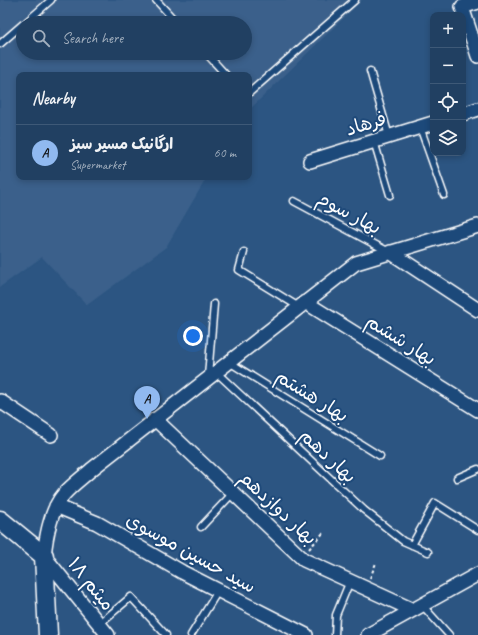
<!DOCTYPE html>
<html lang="en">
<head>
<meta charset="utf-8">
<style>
	:root { --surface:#214062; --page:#294768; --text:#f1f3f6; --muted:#a2afbe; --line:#3e5977; --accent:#90b9f0 }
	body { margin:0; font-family:Caveat,"Playpen Sans Arabic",sans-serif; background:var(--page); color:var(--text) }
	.controls { position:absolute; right:12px; top:12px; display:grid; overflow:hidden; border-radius:8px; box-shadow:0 2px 6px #0003 }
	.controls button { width:36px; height:36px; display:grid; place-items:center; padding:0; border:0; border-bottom:1px solid var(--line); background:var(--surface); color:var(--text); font:20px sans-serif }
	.you { position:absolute; left:193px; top:336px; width:14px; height:14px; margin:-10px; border:3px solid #fff; border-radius:50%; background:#1a73e8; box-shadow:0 0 0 6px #1a73e833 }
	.badge { display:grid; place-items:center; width:26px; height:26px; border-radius:50%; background:var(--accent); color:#111; font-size:13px; font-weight:700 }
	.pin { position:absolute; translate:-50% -33px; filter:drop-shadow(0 1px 2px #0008) }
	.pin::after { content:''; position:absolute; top:21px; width:14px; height:12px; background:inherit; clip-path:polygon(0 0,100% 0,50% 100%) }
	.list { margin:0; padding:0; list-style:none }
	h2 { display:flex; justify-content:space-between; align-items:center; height:52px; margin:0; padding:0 16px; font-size:17px }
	h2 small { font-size:13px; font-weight:400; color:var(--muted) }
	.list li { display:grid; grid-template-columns:26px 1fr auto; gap:12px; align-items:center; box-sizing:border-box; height:56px; padding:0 16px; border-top:1px solid var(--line) }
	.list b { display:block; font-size:15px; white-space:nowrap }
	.list p { margin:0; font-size:13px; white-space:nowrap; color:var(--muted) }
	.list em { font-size:13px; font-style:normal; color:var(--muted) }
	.icon { flex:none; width:22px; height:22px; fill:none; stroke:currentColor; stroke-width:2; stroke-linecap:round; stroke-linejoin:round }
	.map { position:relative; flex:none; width:478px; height:635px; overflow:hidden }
	.search { position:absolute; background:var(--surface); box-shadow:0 2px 6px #0003; left:16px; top:16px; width:236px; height:44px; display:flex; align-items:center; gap:10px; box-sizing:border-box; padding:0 14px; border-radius:22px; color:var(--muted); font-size:15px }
	.panel { position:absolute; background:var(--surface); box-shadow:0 2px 6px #0003; left:16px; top:72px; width:236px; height:108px; border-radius:8px }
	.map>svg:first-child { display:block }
	.built { fill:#3b618b; fill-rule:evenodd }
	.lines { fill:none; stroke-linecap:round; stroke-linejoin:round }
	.lane-casing { stroke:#fff; stroke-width:9 }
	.street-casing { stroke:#fff; stroke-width:16 }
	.secondary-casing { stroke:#fff; stroke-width:21 }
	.path { stroke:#fff; stroke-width:2; stroke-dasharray:3 3; stroke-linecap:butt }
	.lane { stroke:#1f4a7a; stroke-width:6 }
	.street { stroke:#1f4a7a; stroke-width:13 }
	.secondary { stroke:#1f4a7a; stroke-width:18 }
	.labels { text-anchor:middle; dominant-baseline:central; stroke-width:4; stroke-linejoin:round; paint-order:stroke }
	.street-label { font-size:19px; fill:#fff; stroke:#1f4a7a }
</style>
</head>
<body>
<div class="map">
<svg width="478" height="635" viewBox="0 0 478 635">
	<rect width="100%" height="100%" fill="#2c5582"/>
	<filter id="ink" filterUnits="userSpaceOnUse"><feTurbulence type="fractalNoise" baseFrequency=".025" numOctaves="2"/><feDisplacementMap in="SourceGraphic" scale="8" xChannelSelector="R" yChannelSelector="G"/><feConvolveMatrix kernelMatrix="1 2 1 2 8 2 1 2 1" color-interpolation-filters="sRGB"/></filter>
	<g filter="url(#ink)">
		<!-- built -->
		<path class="built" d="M 0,0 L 362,0 L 249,110 L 249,75 L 19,75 L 19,177 L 207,177 L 166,247 L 87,305 L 42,257 L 0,287 ZM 23,23 L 245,23 L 245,53 L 23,53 Z"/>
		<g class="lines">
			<!-- lane casing -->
			<g class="lane-casing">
				<path id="lane" d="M 156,0 L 177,23
					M 25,23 L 51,0
					M 0,44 L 23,24
					M 206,53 L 226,75
					M 370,71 L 389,136
					M 249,93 L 355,0
					M 420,127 L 444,195
					M 374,141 L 390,195
					M 294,201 L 389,252
					M 244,252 L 239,270 L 299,307
					M 229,362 L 380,456
					M 216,372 L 364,510 L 403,541 L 428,552
					M 208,376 L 214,304
					M 457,478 L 478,469
					M 201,527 L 233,493
					M 412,545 L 435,503 L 478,530
					M 422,605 L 449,635
					M 99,624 L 131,597 L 166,635
					M 191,635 L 218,591
					M 335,635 L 336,615 L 350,581"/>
			</g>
			<!-- street casing -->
			<g class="street-casing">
				<path id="street" d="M 478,2 L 462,7 L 478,56
					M 463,114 L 478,109
					M 310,161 L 433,123
					M 390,252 L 478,310
					M 305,302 L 478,410
					M 0,401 L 51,435
					M 155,419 L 304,560 L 413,610
					M 56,506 L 97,523 L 182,572 L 306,635
					M 108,635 L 44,556 C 46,537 51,509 64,494 C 72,485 83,477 92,469 L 356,263 L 478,226
					M 368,635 L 478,574"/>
			</g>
			<!-- secondary casing -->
			<g class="secondary-casing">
				<path id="secondary" d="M 0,520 L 44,556 L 48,635"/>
			</g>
			<!-- path -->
			<path class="path" d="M 309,549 L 324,532
				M 370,578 L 376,563"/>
			<!-- lane -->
			<use href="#lane" class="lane"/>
			<!-- street -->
			<use href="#street" class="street"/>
			<!-- secondary -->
			<use href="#secondary" class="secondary"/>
		</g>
	</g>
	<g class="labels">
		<!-- street labels -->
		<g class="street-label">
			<text transform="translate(366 124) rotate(-17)">فرهاد</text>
			<text transform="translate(349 213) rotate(28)">بهار سوم</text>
			<text transform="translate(401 340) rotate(32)">بهار ششم</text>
			<text transform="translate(312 396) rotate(32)">بهار هشتم</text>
			<text transform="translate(328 456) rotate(43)">بهار دهم</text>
			<text transform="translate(278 508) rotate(43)">بهار دوازدهم</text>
			<text transform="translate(191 553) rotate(29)">سید حسین موسوی</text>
			<text transform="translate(91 584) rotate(51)">میثم ۱۸</text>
		</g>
	</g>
</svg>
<div class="controls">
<button>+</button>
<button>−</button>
<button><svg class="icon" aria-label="locate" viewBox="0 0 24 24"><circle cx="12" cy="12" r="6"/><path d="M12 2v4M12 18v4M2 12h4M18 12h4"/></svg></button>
<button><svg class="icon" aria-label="layers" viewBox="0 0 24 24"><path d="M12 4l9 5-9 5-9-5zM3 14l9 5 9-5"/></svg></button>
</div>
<div class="you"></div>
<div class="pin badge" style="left:147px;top:419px">A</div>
<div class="search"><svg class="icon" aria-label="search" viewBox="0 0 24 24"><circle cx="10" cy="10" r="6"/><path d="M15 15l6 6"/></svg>Search here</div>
<section class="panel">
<h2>Nearby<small></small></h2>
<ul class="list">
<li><span class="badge">A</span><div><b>ارگانیک مسیر سبز</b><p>Supermarket</p></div><em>60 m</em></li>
</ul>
</section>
</div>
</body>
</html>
